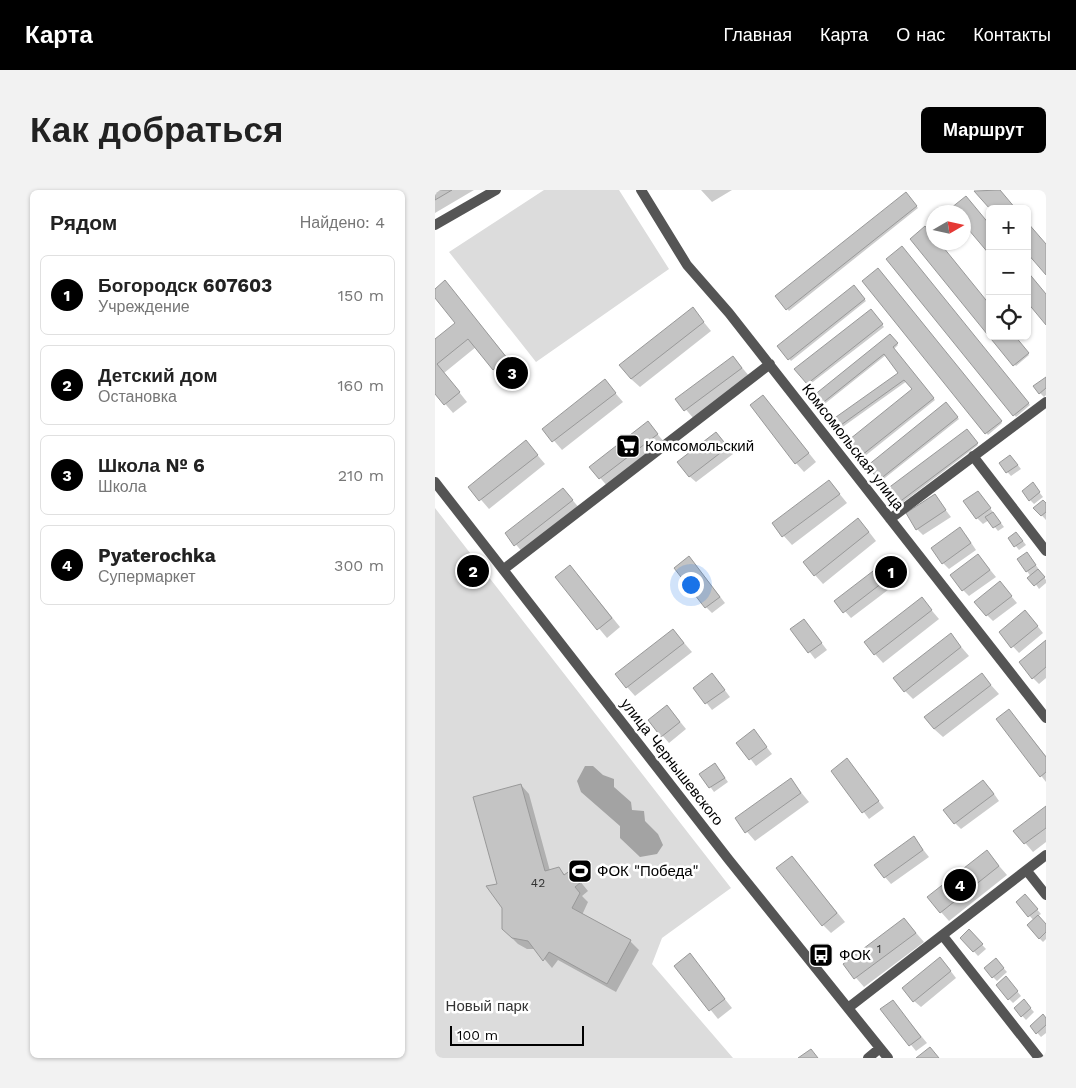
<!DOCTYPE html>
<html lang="ru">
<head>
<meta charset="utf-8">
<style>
	:root { --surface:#fff; --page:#f2f2f2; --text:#222; --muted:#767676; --line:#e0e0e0; --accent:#000 }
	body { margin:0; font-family:"Work Sans",sans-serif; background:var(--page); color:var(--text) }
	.controls { position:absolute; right:15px; top:15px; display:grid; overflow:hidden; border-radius:8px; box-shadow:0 1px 4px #0004 }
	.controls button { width:45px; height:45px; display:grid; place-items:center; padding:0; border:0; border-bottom:1px solid var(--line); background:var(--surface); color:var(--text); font:25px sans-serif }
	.compass { position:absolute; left:491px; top:15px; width:45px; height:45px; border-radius:50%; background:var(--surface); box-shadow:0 1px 4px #0004; rotate:81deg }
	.scale { position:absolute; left:15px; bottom:12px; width:134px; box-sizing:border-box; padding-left:5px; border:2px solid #000; border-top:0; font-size:14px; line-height:18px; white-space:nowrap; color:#000; -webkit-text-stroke:4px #fff; paint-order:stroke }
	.you { position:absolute; left:255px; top:394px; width:18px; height:18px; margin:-12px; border:4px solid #fff; border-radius:50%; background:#1a73e8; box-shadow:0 0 0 8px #1a73e833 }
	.badge { display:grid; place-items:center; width:32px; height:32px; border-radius:50%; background:var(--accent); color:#fff; font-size:16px; font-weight:700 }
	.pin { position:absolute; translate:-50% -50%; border:2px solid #fff; box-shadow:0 1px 5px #0006 }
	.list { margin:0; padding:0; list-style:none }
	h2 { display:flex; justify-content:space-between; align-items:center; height:65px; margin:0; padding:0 20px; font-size:21px }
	h2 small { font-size:16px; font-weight:400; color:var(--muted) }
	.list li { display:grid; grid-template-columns:32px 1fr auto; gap:15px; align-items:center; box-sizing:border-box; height:80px; margin:0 10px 10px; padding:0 10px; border:1px solid var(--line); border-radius:8px }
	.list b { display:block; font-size:19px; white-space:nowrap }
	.list p { margin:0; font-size:16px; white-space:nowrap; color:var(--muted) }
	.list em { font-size:16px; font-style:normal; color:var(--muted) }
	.icon { flex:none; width:28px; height:28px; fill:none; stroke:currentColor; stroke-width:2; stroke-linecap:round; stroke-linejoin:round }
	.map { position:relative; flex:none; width:611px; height:868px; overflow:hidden; border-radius:8px }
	header { display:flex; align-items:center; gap:30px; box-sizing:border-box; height:70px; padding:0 25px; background:var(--accent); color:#fff }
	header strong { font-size:24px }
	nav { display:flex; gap:28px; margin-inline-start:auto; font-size:18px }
	.intro { display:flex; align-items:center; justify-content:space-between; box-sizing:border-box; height:120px; padding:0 30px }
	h1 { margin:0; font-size:35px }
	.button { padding:12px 22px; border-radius:8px; background:var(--accent); color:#fff; font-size:18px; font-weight:700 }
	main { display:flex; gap:30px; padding:0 30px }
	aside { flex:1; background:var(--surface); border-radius:8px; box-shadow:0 1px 4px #0004 }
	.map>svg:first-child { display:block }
	.green { fill:#dcdcdc }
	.water { fill:#a3a3a3 }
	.shadow { fill:#0003 }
	.building { fill:#c4c4c4; stroke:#999 }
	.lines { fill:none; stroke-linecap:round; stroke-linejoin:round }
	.minor { stroke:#555; stroke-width:10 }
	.labels { text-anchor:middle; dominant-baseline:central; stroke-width:5; stroke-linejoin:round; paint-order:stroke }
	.number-label { font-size:12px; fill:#313131 }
	.poi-label { font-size:15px; fill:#000; stroke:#fff; text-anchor:start }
	.street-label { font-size:15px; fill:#000; stroke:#fff }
	.park-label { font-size:15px; fill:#333; stroke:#fff }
</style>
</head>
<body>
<header>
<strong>Карта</strong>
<nav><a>Главная</a><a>Карта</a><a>О нас</a><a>Контакты</a></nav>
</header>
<div class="intro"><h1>Как добраться</h1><a class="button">Маршрут</a></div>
<main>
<aside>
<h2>Рядом<small>Найдено: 4</small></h2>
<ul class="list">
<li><span class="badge">1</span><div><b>Богородск 607603</b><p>Учреждение</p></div><em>150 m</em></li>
<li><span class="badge">2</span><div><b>Детский дом</b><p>Остановка</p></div><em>160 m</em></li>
<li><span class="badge">3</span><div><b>Школа № 6</b><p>Школа</p></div><em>210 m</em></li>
<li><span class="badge">4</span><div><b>Pyaterochka</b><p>Супермаркет</p></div><em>300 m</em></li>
</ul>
</aside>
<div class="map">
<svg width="611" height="868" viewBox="0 0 611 868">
	<rect width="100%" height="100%" fill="#fff"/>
	<!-- green -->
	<path class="green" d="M 109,0 L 184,0 L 234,79 L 101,172 L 14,62 Z
		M 0,318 L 296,698 L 227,748 L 217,774 L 298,868 L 0,868 Z"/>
	<!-- water -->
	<path class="water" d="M 150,576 L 158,576 L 168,585 L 179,589 L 179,597 L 196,612 L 197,620 L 209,621 L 210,631 L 223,644 L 228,655 L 222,664 L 205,667 L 185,648 L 185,636 L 146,602 L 142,591 Z"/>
	<!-- shadow -->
	<path class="shadow" d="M 0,0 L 39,0 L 0,23 Z
		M 266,0 L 297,0 L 277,12 Z
		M 471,3 L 483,18 L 354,121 L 342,107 Z
		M 467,58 L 595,215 L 581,227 L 453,69 Z
		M 445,81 L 567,233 L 553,245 L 429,92 Z
		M 10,92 L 80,177 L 67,187 L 41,157 L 9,183 L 32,212 L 18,223 L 0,202 L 0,151 L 22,133 L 0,106 L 0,100 Z
		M 419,96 L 431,111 L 356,171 L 344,156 Z
		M 258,119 L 276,141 L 205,197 L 196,189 Z
		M 436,120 L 449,137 L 374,195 L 361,179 Z
		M 455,146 L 463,155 L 459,159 L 500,210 L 425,270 L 411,253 L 479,200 L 472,191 L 402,241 L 395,233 L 465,183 L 451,165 L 387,216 L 379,206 Z
		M 556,146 L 579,146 L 594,165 L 581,176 Z
		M 298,167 L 315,187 L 259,229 L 242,209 Z
		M 611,188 L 611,205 L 609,207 L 605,203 Z
		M 170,191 L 188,212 L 127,260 L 109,239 Z
		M 328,206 L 381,272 L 369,282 L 361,273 Z
		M 511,214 L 524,229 L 446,291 L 434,276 Z
		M 213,233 L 230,253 L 173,297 L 156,277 Z
		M 533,242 L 543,255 L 462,317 L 450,302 Z
		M 281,243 L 298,264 L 261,292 L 254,286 Z
		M 99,261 L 110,274 L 54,319 L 35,297 Z
		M 579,270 L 586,279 L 576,286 L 565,274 Z
		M 394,291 L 412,313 L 357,355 L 338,334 Z
		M 601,298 L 608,307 L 599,314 L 595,310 Z
		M 128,299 L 146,320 L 89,364 L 71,343 Z
		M 543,302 L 569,337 L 563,341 L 554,330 L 548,334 L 542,328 Z
		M 500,306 L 516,327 L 488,345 L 482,339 Z
		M 611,314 L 611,330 L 600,318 Z
		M 431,338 L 441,351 L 388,394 L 380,385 Z
		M 531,345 L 541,360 L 514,379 L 508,373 Z
		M 585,347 L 591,355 L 584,360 L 574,348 Z
		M 543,365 L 561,387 L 534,406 L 528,400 Z
		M 596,368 L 611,390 L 611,393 L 604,399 L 584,369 Z
		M 455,370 L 470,387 L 416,428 L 401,411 Z
		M 260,374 L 290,413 L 277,423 L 271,417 Z
		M 143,385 L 185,437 L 172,448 L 121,387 Z
		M 565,393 L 582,413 L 558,431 L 552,425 Z
		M 487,409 L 504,429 L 448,473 L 440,464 Z
		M 596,428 L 608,443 L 584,463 L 565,442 Z
		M 369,430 L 392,460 L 380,469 L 357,439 Z
		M 238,440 L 257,462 L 200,506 L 192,497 Z
		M 516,445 L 534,466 L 478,509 L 470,501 Z
		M 611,451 L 611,488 L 604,494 L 598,488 Z
		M 547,485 L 564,504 L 508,547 L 499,539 Z
		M 283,491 L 295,507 L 277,520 L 260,498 Z
		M 574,520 L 611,566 L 611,592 L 562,529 Z
		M 238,523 L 251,539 L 234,553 L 214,530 Z
		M 319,541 L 337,564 L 321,576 L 303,553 Z
		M 412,570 L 449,618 L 434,629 L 398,581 Z
		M 284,579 L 293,592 L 279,602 L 266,584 Z
		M 356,590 L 374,612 L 320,651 L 301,629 Z
		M 86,595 L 94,604 L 115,681 L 124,679 L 130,685 L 144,690 L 153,701 L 147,706 L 153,712 L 147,725 L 195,751 L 204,760 L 181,802 L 123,770 L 117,778 L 101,759 L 92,759 L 83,754 L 74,745 L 67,734 L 68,718 L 63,695 Z
		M 555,598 L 564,611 L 526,639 L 520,633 Z
		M 611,617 L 611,652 L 598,662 L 580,641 Z
		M 479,648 L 494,667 L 456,694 L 450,687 Z
		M 552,662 L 572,685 L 514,731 L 506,722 Z
		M 357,667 L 410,732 L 396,743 L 388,735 Z
		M 594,710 L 606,724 L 603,726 L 611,735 L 611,749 L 608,752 L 604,748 L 599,731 L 583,712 Z
		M 469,729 L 489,752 L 429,797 L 409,774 Z
		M 534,741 L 551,759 L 543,766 L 527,748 Z
		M 255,765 L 297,818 L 283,829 L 240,776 Z
		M 565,774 L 572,782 L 562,791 L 558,787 Z
		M 511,775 L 521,788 L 486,817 L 479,811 Z
		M 575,792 L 586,806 L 578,813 L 574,809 Z
		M 457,811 L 492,853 L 481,861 L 447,819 Z
		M 589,811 L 599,822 L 591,830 L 581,819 Z
		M 611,829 L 611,843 L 606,847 L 596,836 Z"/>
	<!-- building -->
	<path class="building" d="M 0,0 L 17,0 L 0,10 Z
		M 565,0 L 581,19 L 555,19 L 539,1 Z
		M 471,2 L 482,16 L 351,120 L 340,106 Z
		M 531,6 L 555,35 L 555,65 L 528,33 L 528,22 L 520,22 L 516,18 Z
		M 592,32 L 611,54 L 611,85 L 592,63 Z
		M 490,36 L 498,46 L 498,52 L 504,52 L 555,115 L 555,146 L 580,146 L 594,163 L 578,176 L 475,49 Z
		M 467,56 L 594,213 L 578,226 L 451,69 Z
		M 443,78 L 567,231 L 550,244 L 427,91 Z
		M 592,81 L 611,104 L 611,135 L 592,112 Z
		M 10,90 L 72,168 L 58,180 L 33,149 L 2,174 L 25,202 L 9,215 L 0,204 L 0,149 L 20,133 L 0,108 L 0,99 Z
		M 419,95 L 430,109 L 353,170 L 342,156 Z
		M 258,117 L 269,132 L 196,189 L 184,175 Z
		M 436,119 L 448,134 L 372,194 L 359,179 Z
		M 455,144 L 463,153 L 458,157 L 499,208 L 422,269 L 410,253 L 477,199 L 469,190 L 399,240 L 394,232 L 463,183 L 449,164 L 385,215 L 378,206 Z
		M 298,166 L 307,178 L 249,221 L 240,209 Z
		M 611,187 L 611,198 L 604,204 L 598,196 Z
		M 170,189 L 181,203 L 117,252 L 107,239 Z
		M 328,205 L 374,263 L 360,274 L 315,215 Z
		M 511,212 L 523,227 L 444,290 L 432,276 Z
		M 213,231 L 223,244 L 164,289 L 154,277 Z
		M 532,239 L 543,253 L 459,316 L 448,302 Z
		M 281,242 L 293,257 L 254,287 L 242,272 Z
		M 91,250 L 103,265 L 44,311 L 33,297 Z
		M 575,265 L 583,275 L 571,283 L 564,273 Z
		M 394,290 L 405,304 L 347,347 L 337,333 Z
		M 598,292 L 605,302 L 594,311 L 587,301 Z
		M 128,298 L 138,310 L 79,356 L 70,343 Z
		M 543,301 L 556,318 L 541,329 L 528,311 Z
		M 500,304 L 511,320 L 481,340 L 471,323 Z
		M 608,310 L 611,313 L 611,322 L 606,326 L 598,318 Z
		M 558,322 L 566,333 L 558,338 L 550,327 Z
		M 423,328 L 434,342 L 379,386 L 368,372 Z
		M 525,337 L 536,353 L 507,374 L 496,358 Z
		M 581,342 L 588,351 L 579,357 L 573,348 Z
		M 592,362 L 601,375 L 591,382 L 582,369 Z
		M 543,364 L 555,380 L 527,401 L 515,385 Z
		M 254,366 L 285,407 L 270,418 L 239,378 Z
		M 455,368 L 464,380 L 408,423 L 399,411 Z
		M 135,375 L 177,428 L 162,440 L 120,387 Z
		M 603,379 L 610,387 L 599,396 L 592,388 Z
		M 565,391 L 577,406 L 551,426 L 539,412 Z
		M 487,407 L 497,420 L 439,465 L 429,452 Z
		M 590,420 L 603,436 L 576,458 L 564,442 Z
		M 369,429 L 387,453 L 373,463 L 355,439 Z
		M 238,439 L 249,453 L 191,498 L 180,484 Z
		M 516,443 L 526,457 L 469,502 L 458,488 Z
		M 611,450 L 611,477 L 597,489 L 584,472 Z
		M 277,483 L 290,500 L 270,514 L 258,498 Z
		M 547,483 L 556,495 L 499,539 L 489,527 Z
		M 232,515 L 245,532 L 226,547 L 213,530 Z
		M 574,519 L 611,567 L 611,582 L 605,587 L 561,529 Z
		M 319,539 L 332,557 L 314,570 L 301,553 Z
		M 412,568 L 444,611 L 427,623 L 396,581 Z
		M 280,573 L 290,588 L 274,598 L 264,584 Z
		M 356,588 L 366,603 L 310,643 L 300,628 Z
		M 548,590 L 559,604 L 519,634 L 508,620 Z
		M 86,594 L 110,681 L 124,677 L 129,685 L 136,680 L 146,692 L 140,697 L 145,703 L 137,718 L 196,750 L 172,794 L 114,762 L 108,771 L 93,751 L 77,748 L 67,739 L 67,718 L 51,696 L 62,694 L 38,607 Z
		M 611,616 L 611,638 L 589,654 L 578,641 Z
		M 479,646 L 488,660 L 449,688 L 439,675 Z
		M 552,660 L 564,676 L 505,723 L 492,707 Z
		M 357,666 L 402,723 L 387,736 L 341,678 Z
		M 590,704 L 603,719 L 593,727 L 581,712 Z
		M 603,725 L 611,734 L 611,742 L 604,749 L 592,735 Z
		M 469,728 L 481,743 L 419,789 L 408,774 Z
		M 534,739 L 548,754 L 538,762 L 525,748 Z
		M 255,763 L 290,809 L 274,821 L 239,776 Z
		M 505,767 L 516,781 L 478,812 L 467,798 Z
		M 561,768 L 569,778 L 557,788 L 549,778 Z
		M 571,786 L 583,801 L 573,810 L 561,795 Z
		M 589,809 L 596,818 L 586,827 L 579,818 Z
		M 458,810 L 486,847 L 474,856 L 445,819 Z
		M 608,824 L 611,828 L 611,835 L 601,844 L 595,836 Z
		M 495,857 L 504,868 L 481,868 Z
		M 376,859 L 383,868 L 363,868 Z"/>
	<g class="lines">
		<!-- minor -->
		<path class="minor" d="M 206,0 L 252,75 L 294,123 L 611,528
			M 0,35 L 61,0
			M 538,266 L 611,361
			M 0,292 L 294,670 L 453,868
			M 455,329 L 611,212
			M 69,379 L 335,174
			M 592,681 L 611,705
			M 508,746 L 604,868
			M 413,818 L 611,665
			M 433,868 L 445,858"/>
	</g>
	<!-- icons -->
	<defs>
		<g id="supermarket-square" transform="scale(1.25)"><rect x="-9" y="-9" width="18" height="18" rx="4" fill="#000" stroke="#fff"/><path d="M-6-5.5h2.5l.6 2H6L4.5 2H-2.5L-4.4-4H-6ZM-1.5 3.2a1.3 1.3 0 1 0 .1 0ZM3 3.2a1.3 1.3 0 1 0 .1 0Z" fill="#fff"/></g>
		<g id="stadium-square" transform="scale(1.25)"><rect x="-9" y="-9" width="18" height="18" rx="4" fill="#000" stroke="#fff"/><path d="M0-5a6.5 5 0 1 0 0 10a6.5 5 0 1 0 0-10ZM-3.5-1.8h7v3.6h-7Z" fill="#fff"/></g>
		<g id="bus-square" transform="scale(1.25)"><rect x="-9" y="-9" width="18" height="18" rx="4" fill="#000" stroke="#fff"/><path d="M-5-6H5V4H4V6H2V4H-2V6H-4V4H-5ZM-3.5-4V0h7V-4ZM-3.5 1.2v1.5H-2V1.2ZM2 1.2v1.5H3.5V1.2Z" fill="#fff"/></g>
	</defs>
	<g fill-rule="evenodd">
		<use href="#supermarket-square" x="193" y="256"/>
		<use href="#stadium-square" x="145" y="681"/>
		<use href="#bus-square" x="386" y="765"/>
	</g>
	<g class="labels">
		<!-- number labels -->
		<g class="number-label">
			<text x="103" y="693">42</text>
			<text x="444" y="759">1</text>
		</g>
		<!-- poi labels -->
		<g class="poi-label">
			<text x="210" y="256">Комсомольский</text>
			<text x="162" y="681">ФОК "Победа"</text>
			<text x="404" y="765">ФОК</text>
		</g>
		<!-- street labels -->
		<g class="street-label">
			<text transform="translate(418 257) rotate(52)">Комсомольская улица</text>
			<text transform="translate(237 572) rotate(52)">улица Чернышевского</text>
		</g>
		<!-- park labels -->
		<g class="park-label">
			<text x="52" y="816">Новый парк</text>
		</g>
	</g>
</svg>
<div class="controls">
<button>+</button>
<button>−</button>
<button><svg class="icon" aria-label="locate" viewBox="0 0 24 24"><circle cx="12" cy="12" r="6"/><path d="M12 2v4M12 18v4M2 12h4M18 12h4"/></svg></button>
</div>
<svg class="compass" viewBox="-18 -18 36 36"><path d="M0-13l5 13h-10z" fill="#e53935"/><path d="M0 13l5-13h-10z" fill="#767676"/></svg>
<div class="scale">100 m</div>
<div class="you"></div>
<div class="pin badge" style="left:456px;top:382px">1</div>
<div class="pin badge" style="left:38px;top:381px">2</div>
<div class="pin badge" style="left:77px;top:183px">3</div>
<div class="pin badge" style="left:525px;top:695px">4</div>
</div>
</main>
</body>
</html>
